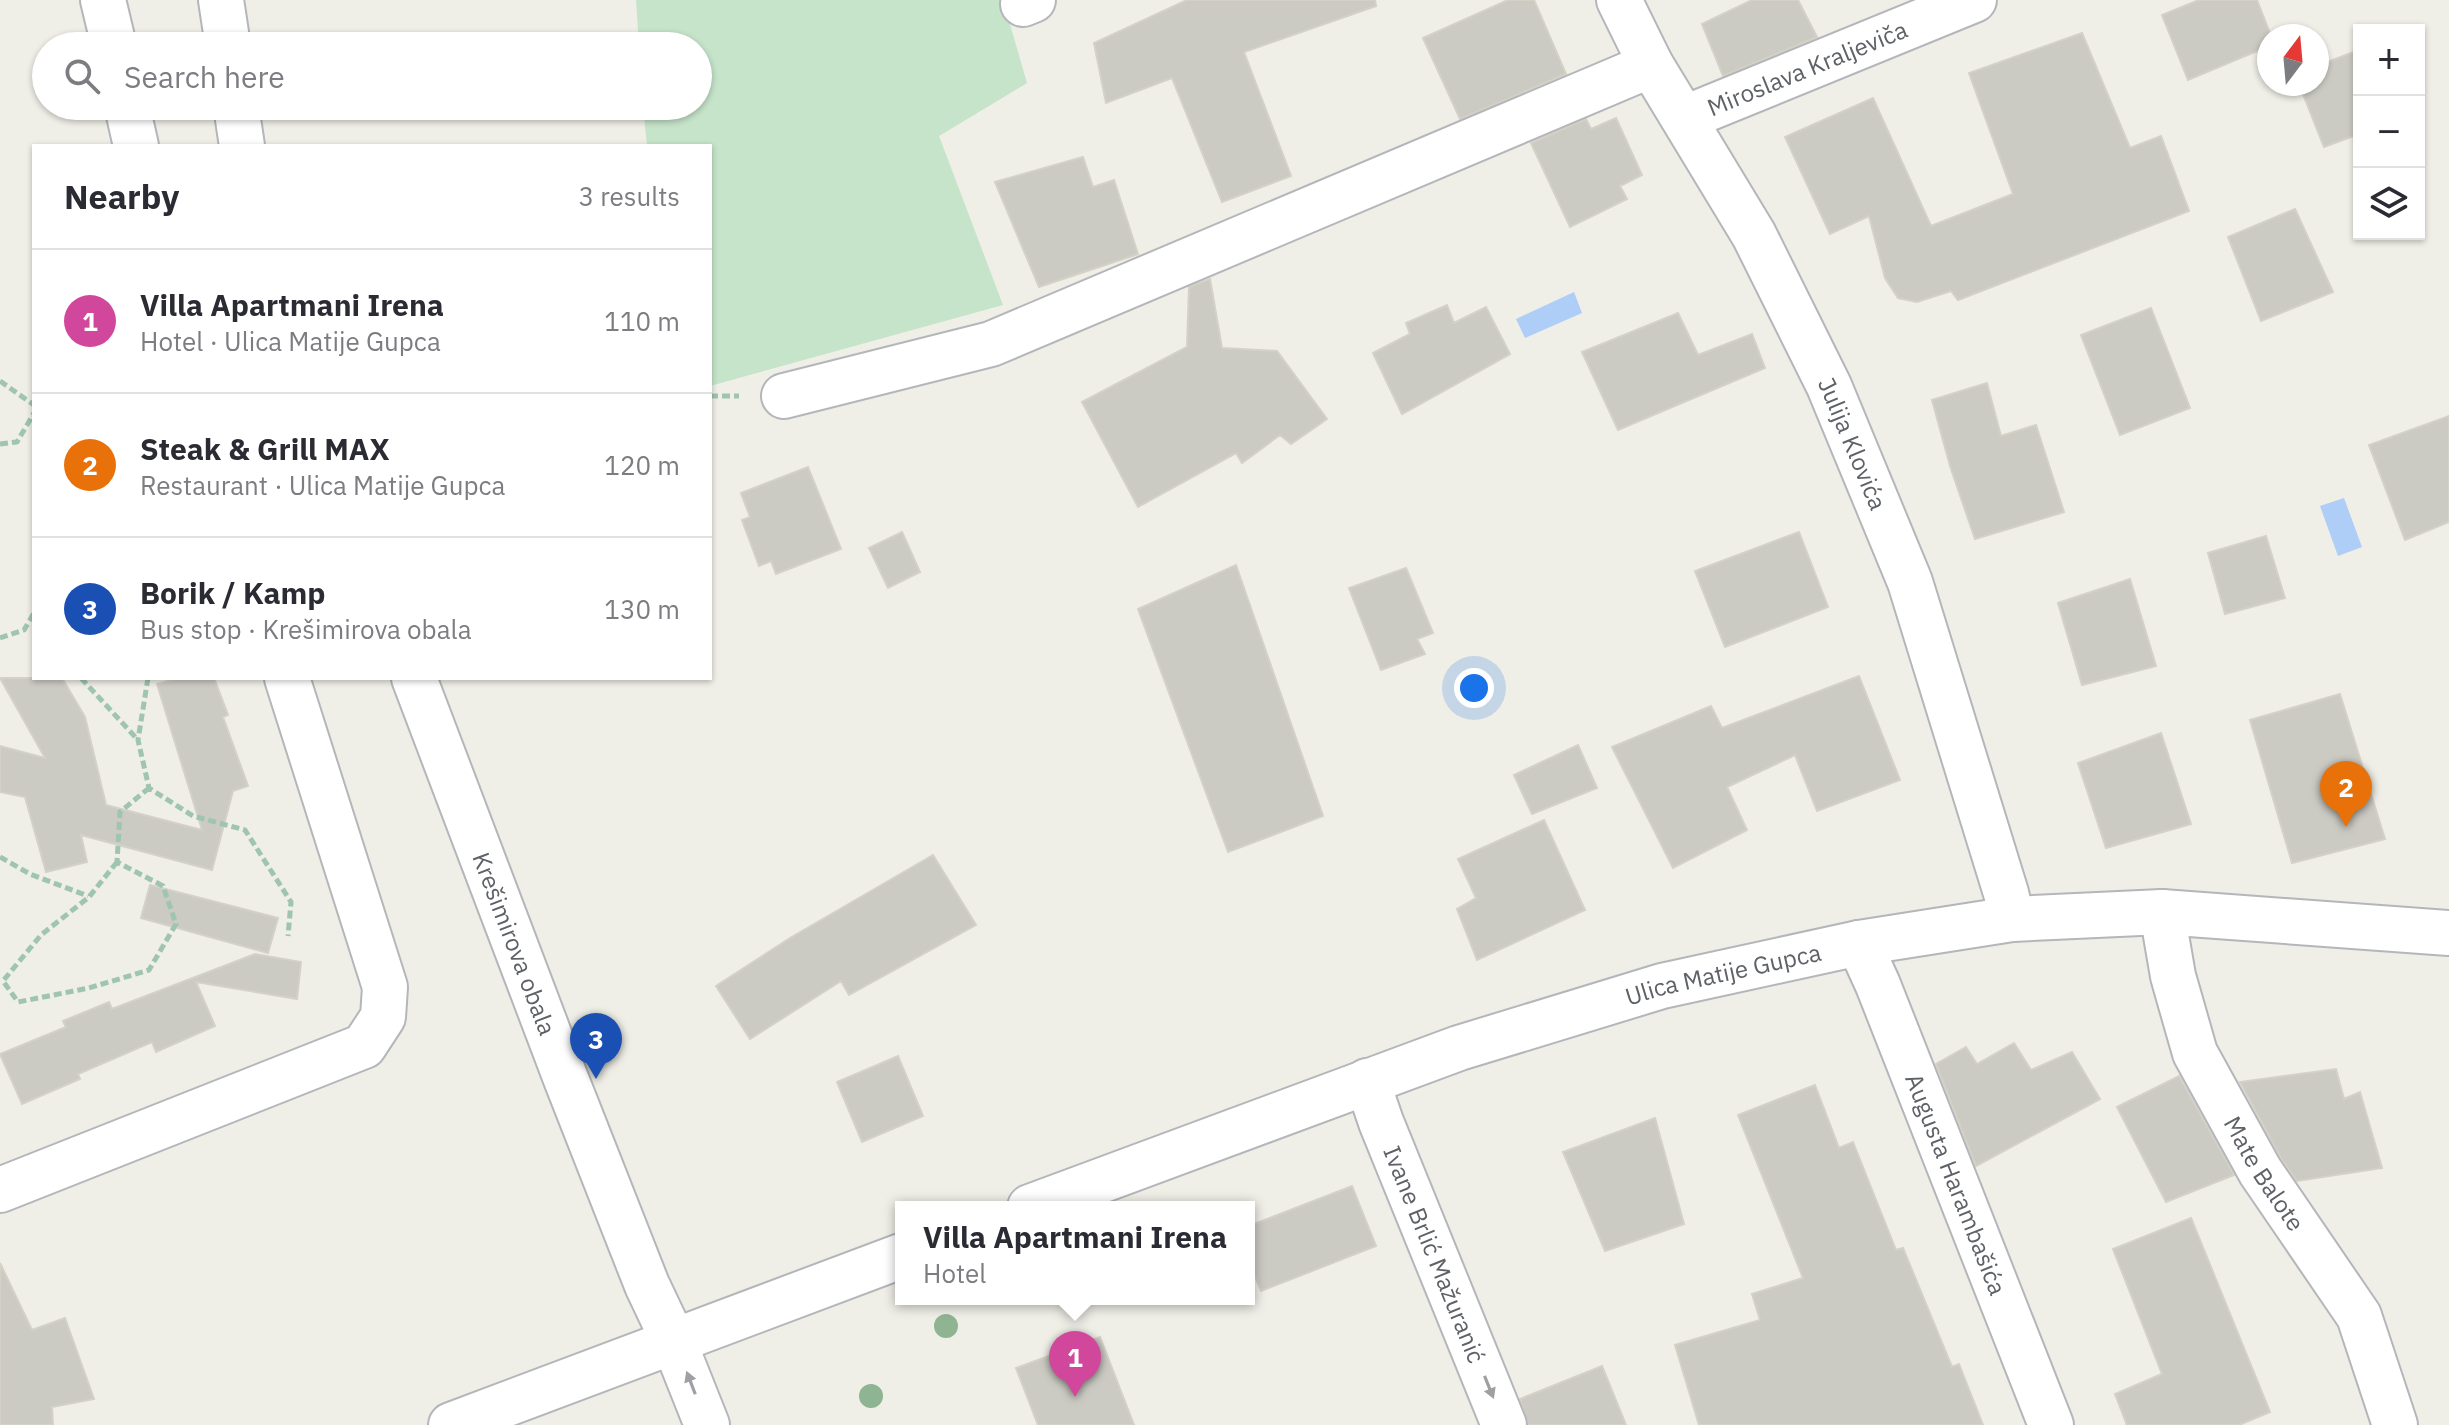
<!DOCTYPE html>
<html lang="en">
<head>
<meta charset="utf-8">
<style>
	:root { --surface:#fff; --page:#f7f7f7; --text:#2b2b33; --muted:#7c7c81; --line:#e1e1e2; --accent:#2563eb }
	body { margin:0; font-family:"IBM Plex Sans",sans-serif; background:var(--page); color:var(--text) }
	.controls { position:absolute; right:24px; top:24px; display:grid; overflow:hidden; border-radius:0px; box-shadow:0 2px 6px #0004 }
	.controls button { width:72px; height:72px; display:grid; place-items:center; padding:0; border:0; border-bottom:2px solid var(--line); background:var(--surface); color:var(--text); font:40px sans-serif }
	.compass { position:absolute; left:2257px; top:24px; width:72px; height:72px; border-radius:50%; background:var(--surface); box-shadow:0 2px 6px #0004; rotate:16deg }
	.you { position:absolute; left:1474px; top:688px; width:28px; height:28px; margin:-20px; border:6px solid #fff; border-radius:50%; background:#1a73e8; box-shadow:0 0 0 12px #1a73e833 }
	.badge { display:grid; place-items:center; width:52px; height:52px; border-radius:50%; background:var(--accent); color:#fff; font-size:26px; font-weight:700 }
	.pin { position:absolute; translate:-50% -66px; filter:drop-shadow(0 2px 4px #0008) }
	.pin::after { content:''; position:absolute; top:42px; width:28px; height:24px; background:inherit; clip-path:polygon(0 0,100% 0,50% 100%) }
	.popup { position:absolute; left:895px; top:1201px; width:360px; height:104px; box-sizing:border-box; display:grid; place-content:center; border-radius:0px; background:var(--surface); filter:drop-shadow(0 2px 6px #0005); font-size:26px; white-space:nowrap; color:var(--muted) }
	.popup b { font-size:30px; color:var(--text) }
	.popup::after { content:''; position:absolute; left:50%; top:100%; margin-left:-16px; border:16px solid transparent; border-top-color:var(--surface) }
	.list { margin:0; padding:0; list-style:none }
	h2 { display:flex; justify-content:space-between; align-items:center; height:104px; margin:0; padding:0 32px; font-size:34px }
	h2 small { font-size:26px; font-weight:400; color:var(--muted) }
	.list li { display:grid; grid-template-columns:52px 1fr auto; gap:24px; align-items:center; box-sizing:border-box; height:144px; padding:0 32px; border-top:2px solid var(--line) }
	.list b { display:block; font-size:30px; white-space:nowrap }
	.list p { margin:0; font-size:26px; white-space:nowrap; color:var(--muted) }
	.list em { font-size:26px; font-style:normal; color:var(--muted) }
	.icon { flex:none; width:44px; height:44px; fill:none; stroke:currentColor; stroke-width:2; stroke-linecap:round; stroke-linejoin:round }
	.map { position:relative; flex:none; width:2449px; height:1425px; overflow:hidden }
	.search { position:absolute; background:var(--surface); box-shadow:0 2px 6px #0004; left:32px; top:32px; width:680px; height:88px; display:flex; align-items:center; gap:20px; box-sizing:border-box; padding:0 28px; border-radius:44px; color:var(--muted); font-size:30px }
	.panel { position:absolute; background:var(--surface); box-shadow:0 2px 6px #0004; left:32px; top:144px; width:680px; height:536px; border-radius:0px }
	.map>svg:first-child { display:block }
	.green { fill:#c6e4ca }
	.water { fill:#aecef8 }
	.building { fill:#cbcac3; stroke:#d4d1c6; stroke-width:2 }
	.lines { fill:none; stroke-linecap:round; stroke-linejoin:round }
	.minor-casing { stroke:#b4b6ba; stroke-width:48 }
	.path { stroke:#9fc5af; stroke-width:5; stroke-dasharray:8 4; stroke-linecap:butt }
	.minor { stroke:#fff; stroke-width:44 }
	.tree { fill:#8eb491 }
	.oneway { fill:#9ea0a3 }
	.labels { text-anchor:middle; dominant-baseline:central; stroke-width:6; stroke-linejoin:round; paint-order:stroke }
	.street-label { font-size:24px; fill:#5e6166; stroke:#fff }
</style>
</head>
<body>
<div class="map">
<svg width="2449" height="1425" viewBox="0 0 2449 1425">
	<rect width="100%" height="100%" fill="#efeee7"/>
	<!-- green -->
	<path class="green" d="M 636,0 L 1003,0 L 1027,83 L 939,136 L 1003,305 L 710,386 L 710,146 L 647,146 L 643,106 L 698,106 L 698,46 L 639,46 Z"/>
	<!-- water -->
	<path class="water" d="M 1574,292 L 1582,313 L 1525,338 L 1516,319 Z
		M 2344,498 L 2362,547 L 2338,556 L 2320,506 Z"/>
	<!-- building -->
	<path class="building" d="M 1187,0 L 1375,0 L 1376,6 L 1244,52 L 1291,176 L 1222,202 L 1172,78 L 1106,103 L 1094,43 Z
		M 1508,0 L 1534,0 L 1566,74 L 1460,119 L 1423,38 Z
		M 1752,0 L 1798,0 L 1817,37 L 1723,76 L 1702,24 Z
		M 2199,0 L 2257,0 L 2271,36 L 2269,46 L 2188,80 L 2162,15 Z
		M 2082,33 L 2130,148 L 2161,136 L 2189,211 L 1958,300 L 1951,291 L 1917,302 L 1898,298 L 1885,278 L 1869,216 L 1830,234 L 1785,137 L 1873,98 L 1931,226 L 2013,194 L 1969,73 Z
		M 2359,50 L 2359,134 L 2324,147 L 2299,84 L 2317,84 L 2317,66 Z
		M 1616,118 L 1642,175 L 1620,186 L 1627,199 L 1570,227 L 1531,143 L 1586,119 L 1591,129 Z
		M 1083,157 L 1093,187 L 1114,180 L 1138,254 L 1039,287 L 995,182 Z
		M 2295,209 L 2333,292 L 2261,321 L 2228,237 Z
		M 1210,279 L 1222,348 L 1277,351 L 1327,419 L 1291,444 L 1280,435 L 1242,463 L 1236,453 L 1138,507 L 1082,402 L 1187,347 L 1189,287 Z
		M 1447,305 L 1454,323 L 1486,307 L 1510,354 L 1402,414 L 1373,353 L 1410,334 L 1406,323 Z
		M 2151,308 L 2190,408 L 2120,435 L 2081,335 Z
		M 1678,313 L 1698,355 L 1752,334 L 1765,368 L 1618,430 L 1582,352 Z
		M 1987,383 L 2001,436 L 2036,425 L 2064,512 L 1975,539 L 1950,466 L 1932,400 Z
		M 2449,416 L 2449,522 L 2405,540 L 2369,445 Z
		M 808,467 L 841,549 L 776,574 L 771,561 L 759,566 L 742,520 L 750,517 L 741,493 Z
		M 902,532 L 920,572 L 888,588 L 869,548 Z
		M 1799,532 L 1828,607 L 1725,647 L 1695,571 Z
		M 2266,536 L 2285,598 L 2225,614 L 2208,553 Z
		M 1236,565 L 1323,816 L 1228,852 L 1138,609 Z
		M 1406,568 L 1433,633 L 1417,639 L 1425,654 L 1381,670 L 1349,588 Z
		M 2130,579 L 2156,666 L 2082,685 L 2058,603 Z
		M 1859,676 L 1900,780 L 1817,811 L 1795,755 L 1727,787 L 1747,830 L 1673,868 L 1612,747 L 1711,706 L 1722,728 Z
		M 0,678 L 62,678 L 85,717 L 106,805 L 202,830 L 157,684 L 179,678 L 214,678 L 228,715 L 223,717 L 248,786 L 233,791 L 212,870 L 81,835 L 87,862 L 46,872 L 25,797 L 0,792 L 0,746 L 45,758 Z
		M 2340,694 L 2385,839 L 2292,863 L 2250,720 Z
		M 2161,733 L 2191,824 L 2106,848 L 2078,763 Z
		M 1578,745 L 1597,788 L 1532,814 L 1514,775 Z
		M 1544,820 L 1585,910 L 1477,960 L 1457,909 L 1476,898 L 1458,859 Z
		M 933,855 L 976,925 L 849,995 L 841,981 L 750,1039 L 716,986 L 790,938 Z
		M 150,885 L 278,918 L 268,953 L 141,918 Z
		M 255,954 L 301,962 L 297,999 L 196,982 L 215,1026 L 156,1052 L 152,1042 L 78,1074 L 80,1079 L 22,1104 L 0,1054 L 66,1027 L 63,1021 L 109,1002 L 112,1009 Z
		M 2014,1043 L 2031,1070 L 2072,1052 L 2100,1099 L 1976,1166 L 1936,1064 L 1966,1047 L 1977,1064 Z
		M 898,1056 L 923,1116 L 862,1142 L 837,1082 Z
		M 2336,1069 L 2344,1099 L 2360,1092 L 2382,1168 L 2297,1181 L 2281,1158 L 2240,1082 Z
		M 2179,1076 L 2234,1175 L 2166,1202 L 2117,1107 Z
		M 1815,1085 L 1839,1148 L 1853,1142 L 1896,1250 L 1903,1248 L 1952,1367 L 1959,1364 L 1983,1425 L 1699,1425 L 1675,1345 L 1760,1320 L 1752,1294 L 1803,1278 L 1738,1115 Z
		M 1655,1118 L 1684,1224 L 1605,1251 L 1563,1152 Z
		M 1352,1186 L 1376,1246 L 1261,1291 L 1249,1262 L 1249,1226 Z
		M 2191,1218 L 2270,1412 L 2239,1425 L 2127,1425 L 2115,1394 L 2162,1374 L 2113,1249 Z
		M 0,1263 L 32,1330 L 65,1318 L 94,1399 L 52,1407 L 53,1425 L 0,1425 Z
		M 1100,1337 L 1134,1425 L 1038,1425 L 1016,1368 Z
		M 1602,1366 L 1626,1425 L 1528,1425 L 1520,1399 Z"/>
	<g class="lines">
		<!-- minor casing -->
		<g class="minor-casing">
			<g id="minor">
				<path d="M 103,0 L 114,46"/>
				<path d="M 221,0 L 228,46"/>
				<path id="s1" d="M 1619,0 L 1651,65 L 1754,235 L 1829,386 L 1910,582 L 2006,893 L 2012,919"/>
				<path d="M 1023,4 L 1033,0"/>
				<path d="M 127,106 L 136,146"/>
				<path d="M 236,106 L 242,146"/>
				<path id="s2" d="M 1685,118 L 1974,0"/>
				<path d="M 784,396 L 991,344 L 1651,65"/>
				<path id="s3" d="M 414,678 L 566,1079 L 647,1285 L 674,1342 L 707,1425"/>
				<path id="s4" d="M 2162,912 L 2173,976 L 2195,1053 L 2260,1171 L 2359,1316 L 2395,1425"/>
				<path id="s5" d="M 1859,943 L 1878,985 L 2051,1425"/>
				<path id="s6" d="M 1367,1081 L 1381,1122 L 1504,1425"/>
				<path d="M 0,1190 L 364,1046 L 383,1017 L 385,987 L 287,678"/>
				<path id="s7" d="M 1030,1207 L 1459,1048 L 1662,986 L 1859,943 L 2012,919 L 2162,912 L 2449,933"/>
				<path d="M 451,1425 L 901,1256"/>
			</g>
		</g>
		<!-- path -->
		<path class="path" d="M 0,381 L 34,405
			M 710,396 L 739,396
			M 0,444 L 17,442 L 34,413
			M 0,638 L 24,630 L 34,613
			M 81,678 L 138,740
			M 148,678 L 138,740 L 149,788 L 193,816 L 245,830 L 291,902 L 288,936
			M 0,857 L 30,874 L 88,896
			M 117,862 L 89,897 L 41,935 L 3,981 L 18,1002 L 89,988 L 149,970 L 176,924 L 163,886 L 117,862 L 120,812 L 149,788"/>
		<!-- minor -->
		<use href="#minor" class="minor"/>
	</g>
	<!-- trees -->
	<g class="tree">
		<circle cx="946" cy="1326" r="12"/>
		<circle cx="871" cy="1396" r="12"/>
	</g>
	<!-- one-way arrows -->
	<defs><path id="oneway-solid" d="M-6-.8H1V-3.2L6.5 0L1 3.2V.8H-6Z" transform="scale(2)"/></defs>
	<g class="oneway">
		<use href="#oneway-solid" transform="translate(691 1383) rotate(-111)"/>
		<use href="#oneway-solid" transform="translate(1489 1387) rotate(68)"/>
	</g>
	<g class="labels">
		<!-- street labels -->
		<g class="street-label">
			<text stroke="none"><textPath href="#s2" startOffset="132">Miroslava Kraljeviča</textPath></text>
			<text stroke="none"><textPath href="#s1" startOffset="502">Julija Klovića</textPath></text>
			<text stroke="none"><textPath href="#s3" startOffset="284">Krešimirova obala</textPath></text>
			<text stroke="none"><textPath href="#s7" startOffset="732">Ulica Matije Gupca</textPath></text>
			<text stroke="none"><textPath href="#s4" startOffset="284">Mate Balote</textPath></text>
			<text stroke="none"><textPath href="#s5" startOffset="260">Augusta Harambašića</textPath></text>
			<text stroke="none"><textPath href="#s6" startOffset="186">Ivane Brlić Mažuranić</textPath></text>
		</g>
	</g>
</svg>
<div class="controls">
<button>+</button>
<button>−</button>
<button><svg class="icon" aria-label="layers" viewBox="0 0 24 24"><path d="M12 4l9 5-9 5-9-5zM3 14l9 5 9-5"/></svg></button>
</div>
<svg class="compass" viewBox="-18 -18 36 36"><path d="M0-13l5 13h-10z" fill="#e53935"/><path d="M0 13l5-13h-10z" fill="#7c7c81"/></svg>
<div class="you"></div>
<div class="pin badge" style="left:1075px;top:1397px;background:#d1479c">1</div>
<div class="popup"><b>Villa Apartmani Irena</b>Hotel</div>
<div class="pin badge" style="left:2346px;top:827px;background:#e8710a">2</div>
<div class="pin badge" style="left:596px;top:1079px;background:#1a4fb4">3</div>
<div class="search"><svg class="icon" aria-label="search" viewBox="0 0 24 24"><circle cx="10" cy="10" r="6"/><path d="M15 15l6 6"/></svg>Search here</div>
<section class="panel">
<h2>Nearby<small>3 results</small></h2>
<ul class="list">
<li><span class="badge" style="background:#d1479c">1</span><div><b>Villa Apartmani Irena</b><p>Hotel · Ulica Matije Gupca</p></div><em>110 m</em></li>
<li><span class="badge" style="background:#e8710a">2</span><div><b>Steak &amp; Grill MAX</b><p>Restaurant · Ulica Matije Gupca</p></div><em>120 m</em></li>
<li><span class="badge" style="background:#1a4fb4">3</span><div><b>Borik / Kamp</b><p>Bus stop · Krešimirova obala</p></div><em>130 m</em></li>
</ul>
</section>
</div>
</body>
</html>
